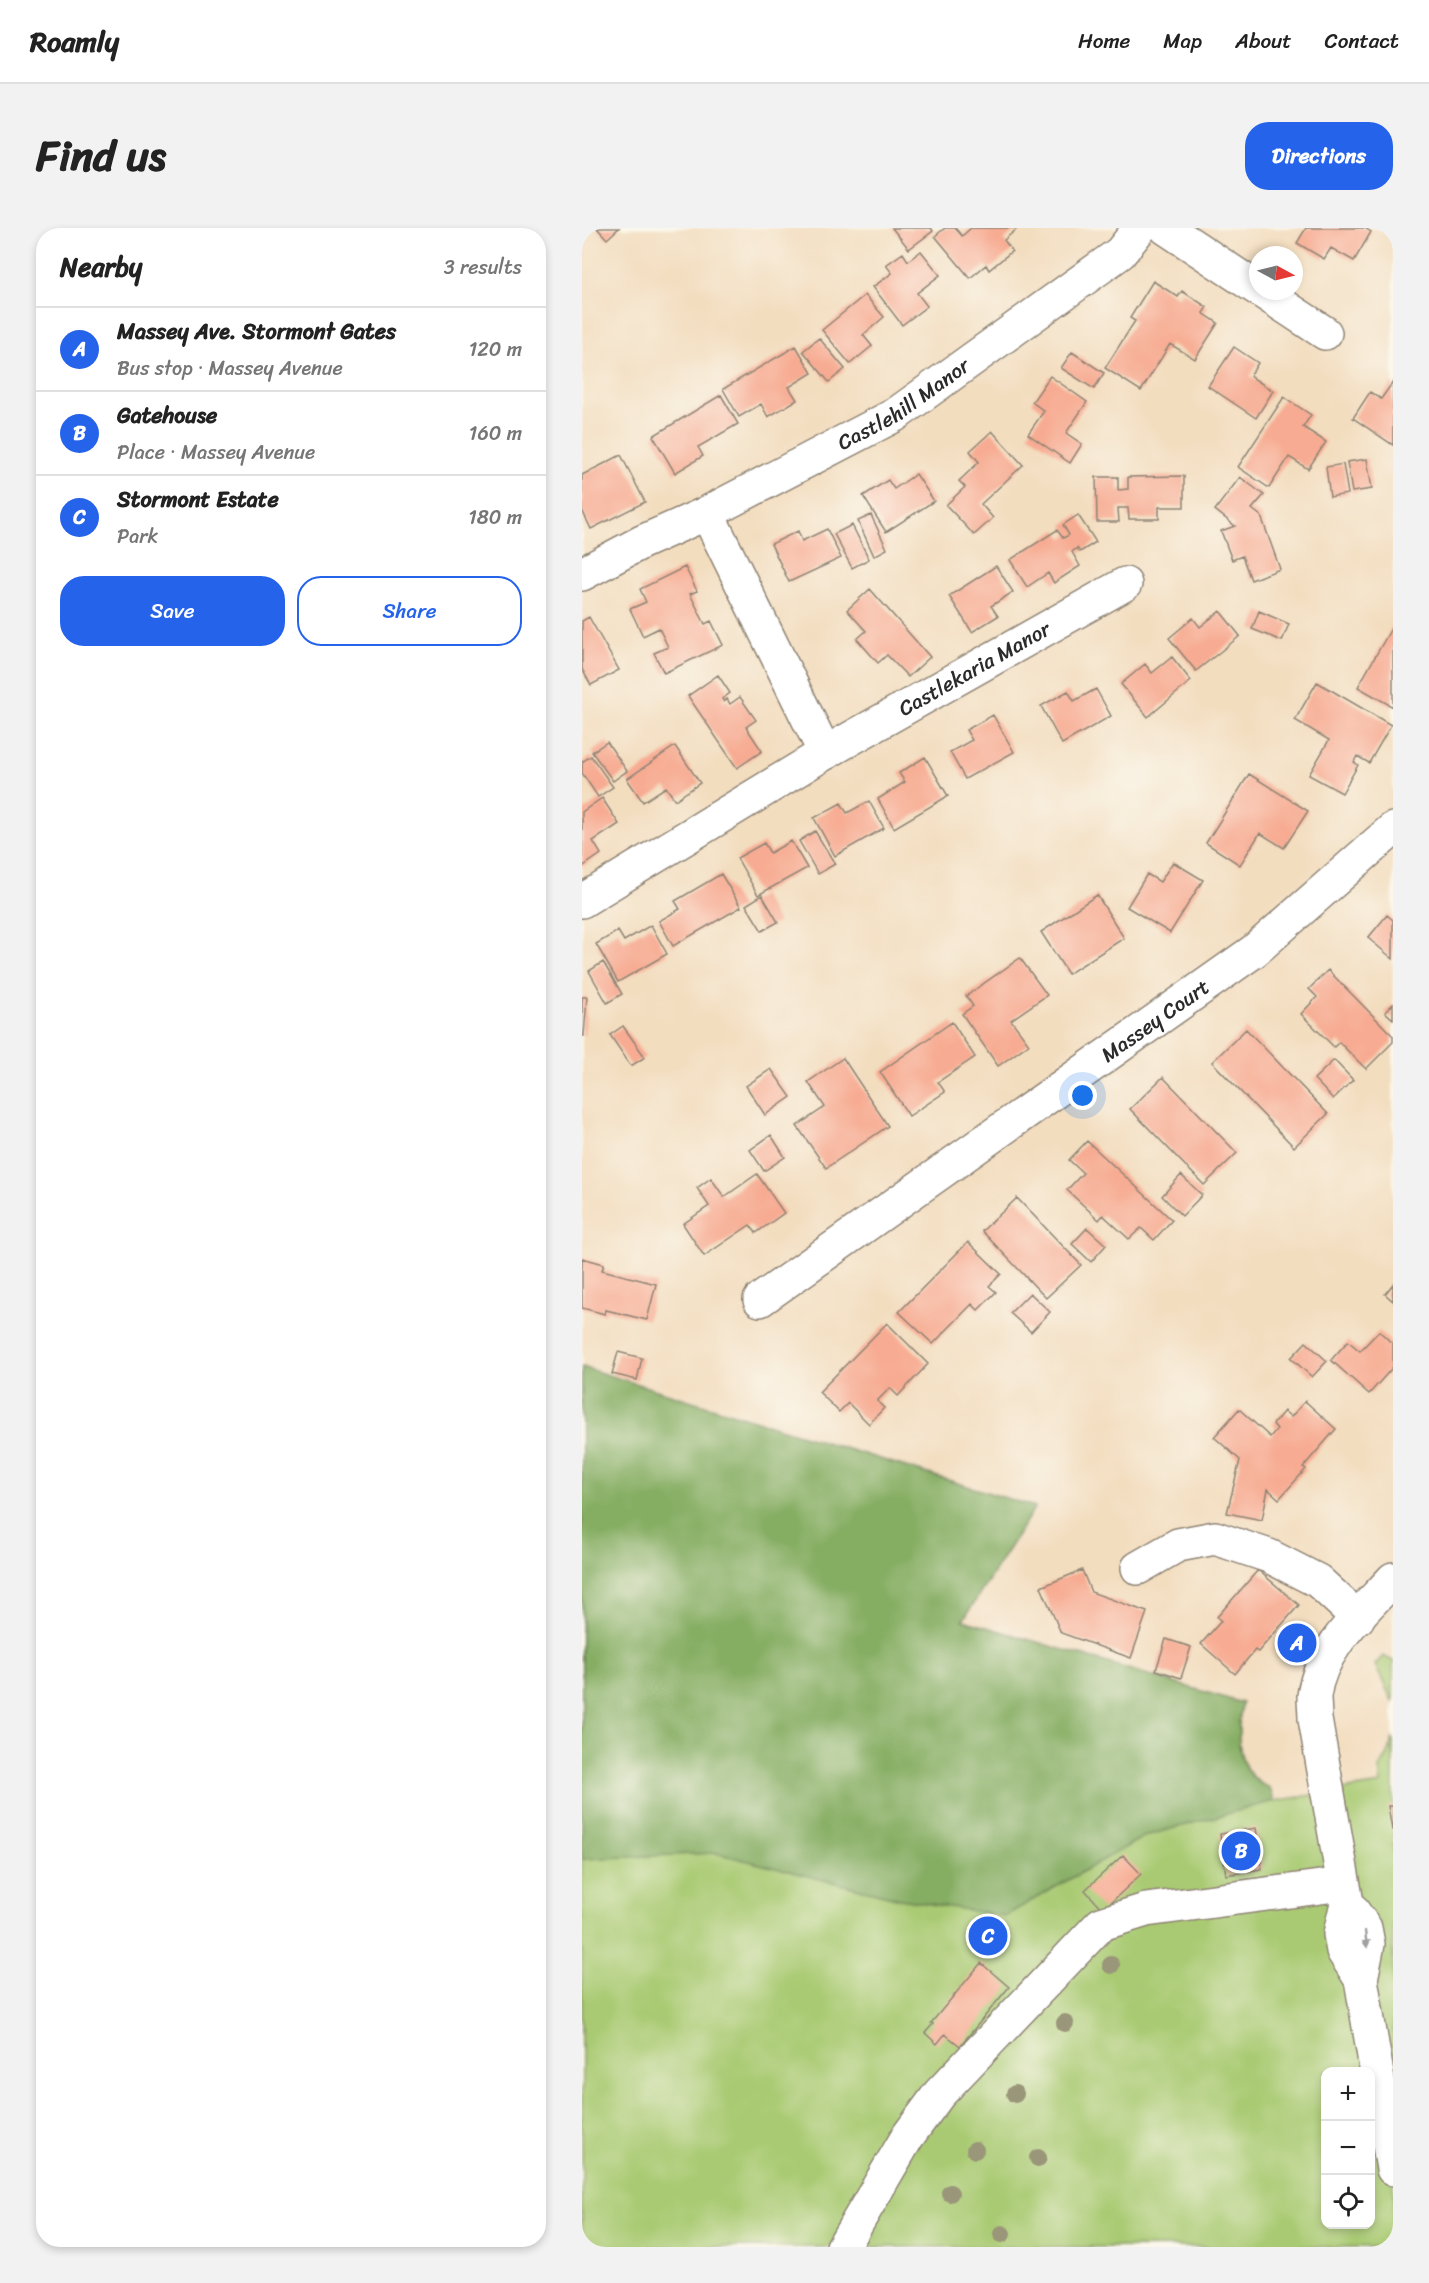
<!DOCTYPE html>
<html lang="en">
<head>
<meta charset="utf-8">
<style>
	:root { --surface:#fff; --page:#f2f2f2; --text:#222; --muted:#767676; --line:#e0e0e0; --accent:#2563eb }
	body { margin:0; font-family:Sriracha,sans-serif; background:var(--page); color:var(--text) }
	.controls { position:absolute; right:18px; bottom:18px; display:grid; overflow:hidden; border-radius:12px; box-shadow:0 3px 9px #0003 }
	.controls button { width:54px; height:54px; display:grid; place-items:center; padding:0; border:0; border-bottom:2px solid var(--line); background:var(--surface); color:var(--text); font:30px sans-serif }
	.compass { position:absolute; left:667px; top:18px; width:54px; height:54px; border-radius:50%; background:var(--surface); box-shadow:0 3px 9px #0003; rotate:97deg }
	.you { position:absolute; left:501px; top:868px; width:21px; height:21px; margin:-15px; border:4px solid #fff; border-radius:50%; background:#1a73e8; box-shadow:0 0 0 9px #1a73e833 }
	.badge { display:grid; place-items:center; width:39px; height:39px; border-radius:50%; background:var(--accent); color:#fff; font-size:20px; font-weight:700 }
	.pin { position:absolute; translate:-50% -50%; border:3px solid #fff; box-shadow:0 2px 6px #0006 }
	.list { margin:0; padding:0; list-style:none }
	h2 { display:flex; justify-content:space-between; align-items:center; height:78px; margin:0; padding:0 24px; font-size:26px }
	h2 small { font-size:20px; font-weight:400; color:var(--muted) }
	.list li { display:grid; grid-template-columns:39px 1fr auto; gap:18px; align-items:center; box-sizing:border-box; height:84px; padding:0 24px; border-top:2px solid var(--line) }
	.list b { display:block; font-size:22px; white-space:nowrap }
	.list p { margin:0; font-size:20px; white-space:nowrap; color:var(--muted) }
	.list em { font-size:20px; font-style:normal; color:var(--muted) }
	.actions { display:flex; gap:12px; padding:18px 24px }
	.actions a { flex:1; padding:14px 0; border:2px solid var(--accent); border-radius:24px; text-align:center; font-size:21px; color:var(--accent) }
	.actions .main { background:var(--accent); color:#fff }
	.icon { flex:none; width:33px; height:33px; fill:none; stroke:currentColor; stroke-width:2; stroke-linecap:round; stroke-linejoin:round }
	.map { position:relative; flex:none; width:811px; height:2019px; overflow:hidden; border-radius:24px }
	header { display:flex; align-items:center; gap:36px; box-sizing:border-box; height:84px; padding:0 30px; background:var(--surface); border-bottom:2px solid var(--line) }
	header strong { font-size:28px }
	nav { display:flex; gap:33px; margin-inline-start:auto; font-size:21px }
	.intro { display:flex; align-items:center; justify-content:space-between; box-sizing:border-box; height:144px; padding:0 36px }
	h1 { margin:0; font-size:42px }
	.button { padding:15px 27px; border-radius:24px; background:var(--accent); color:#fff; font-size:21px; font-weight:700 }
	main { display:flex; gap:36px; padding:0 36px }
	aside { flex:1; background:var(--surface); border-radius:24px; box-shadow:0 3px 9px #0003 }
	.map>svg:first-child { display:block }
	.green { fill:#a9ca72; stroke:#6a7a4e; stroke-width:1.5; fill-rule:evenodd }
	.forest { fill:#86ae64; stroke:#586c48; stroke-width:1.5 }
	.building { fill:#f7ab92 }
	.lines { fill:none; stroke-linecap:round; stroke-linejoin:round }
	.minor-casing { stroke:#8f8475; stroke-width:36 }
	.minor { stroke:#fff; stroke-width:33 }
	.tree { fill:#9a9679 }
	.oneway { fill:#a0a0a0 }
	.labels { text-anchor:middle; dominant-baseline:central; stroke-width:4.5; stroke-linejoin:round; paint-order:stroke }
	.street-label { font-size:21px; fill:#2b2b2b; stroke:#fbf7ec }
</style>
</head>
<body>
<header>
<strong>Roamly</strong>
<nav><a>Home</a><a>Map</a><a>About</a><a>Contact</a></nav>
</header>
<div class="intro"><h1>Find us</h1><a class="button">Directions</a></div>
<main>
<aside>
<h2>Nearby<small>3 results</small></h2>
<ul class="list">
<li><span class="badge">A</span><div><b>Massey Ave. Stormont Gates</b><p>Bus stop · Massey Avenue</p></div><em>120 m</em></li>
<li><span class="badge">B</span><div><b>Gatehouse</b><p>Place · Massey Avenue</p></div><em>160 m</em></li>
<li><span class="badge">C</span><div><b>Stormont Estate</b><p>Park</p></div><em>180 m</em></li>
</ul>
<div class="actions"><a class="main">Save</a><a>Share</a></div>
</aside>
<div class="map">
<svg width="811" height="2019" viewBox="0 0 811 2019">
	<rect width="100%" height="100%" fill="#fbf7ec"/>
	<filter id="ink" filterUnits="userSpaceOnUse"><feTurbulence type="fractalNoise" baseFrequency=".0167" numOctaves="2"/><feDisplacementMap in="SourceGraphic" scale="12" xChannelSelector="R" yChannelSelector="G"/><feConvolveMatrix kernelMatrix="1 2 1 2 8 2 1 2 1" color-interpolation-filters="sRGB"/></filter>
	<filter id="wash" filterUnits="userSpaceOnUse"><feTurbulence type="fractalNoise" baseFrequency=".008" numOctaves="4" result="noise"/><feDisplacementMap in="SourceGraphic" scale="24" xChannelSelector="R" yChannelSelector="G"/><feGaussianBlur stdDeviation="1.35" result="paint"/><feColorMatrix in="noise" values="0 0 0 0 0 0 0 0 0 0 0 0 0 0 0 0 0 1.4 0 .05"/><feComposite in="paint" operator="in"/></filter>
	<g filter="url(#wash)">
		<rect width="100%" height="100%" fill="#f3ddbf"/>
		<!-- green -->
		<path class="green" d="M 0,1139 L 453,1279 L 381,1392 L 660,1475 C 654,1506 653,1547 688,1560 L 692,1573 L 799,1556 L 797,1540 L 805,1528 L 811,1510 L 811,2019 L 0,2019 ZM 744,1844 L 788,1844 L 788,1996 L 744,1996 Z
			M 801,1428 L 811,1433 L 811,1475 L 793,1437 Z"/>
		<!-- forest -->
		<path class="forest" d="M 0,1139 L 453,1279 L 381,1392 L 660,1475 C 654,1506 653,1547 688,1560 L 692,1573 L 563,1608 L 423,1688 L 318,1671 L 134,1625 L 0,1631 Z"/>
		<g id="blocks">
			<!-- building -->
			<path class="building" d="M 15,0 L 37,0 L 25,11 Z
				M 310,0 L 349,0 L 351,3 L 327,21 Z
				M 363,0 L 373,0 L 380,8 L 389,0 L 436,0 L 422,12 L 430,23 L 407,42 L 404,37 L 388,50 L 353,8 Z
				M 724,0 L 783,0 L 789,4 L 772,33 L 749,20 L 742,31 L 715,15 Z
				M 339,23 L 358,47 L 335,65 L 345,78 L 320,97 L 291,59 L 310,45 L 304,37 L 321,25 L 326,33 Z
				M 571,53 L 596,69 L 600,63 L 625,79 L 621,85 L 636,95 L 613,131 L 588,116 L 559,163 L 523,140 L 553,93 L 548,90 Z
				M 283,67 L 302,89 L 281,107 L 290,118 L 268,136 L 240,102 Z
				M 237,110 L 263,141 L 247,154 L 221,123 Z
				M 214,118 L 230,145 L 207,159 L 215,172 L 186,189 L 179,176 L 157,189 L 141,161 Z
				M 652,119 L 676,135 L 668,148 L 691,163 L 674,190 L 626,158 Z
				M 490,124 L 522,145 L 512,161 L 479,140 Z
				M 468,148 L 505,174 L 484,205 L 500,216 L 488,235 L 446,206 L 462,183 L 450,174 Z
				M 811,154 L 811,217 L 771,190 L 788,164 L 799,171 Z
				M 139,167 L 156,196 L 116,219 L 121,228 L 93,245 L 71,208 Z
				M 702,169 L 729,187 L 721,199 L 744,214 L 726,241 L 707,229 L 687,260 L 656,239 Z
				M 410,203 L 441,237 L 399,276 L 411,290 L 392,307 L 364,277 L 383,259 L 377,253 L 397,234 L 388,223 Z
				M 39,227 L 63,274 L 9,301 L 0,282 L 0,247 Z
				M 785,231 L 790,261 L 770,264 L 765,234 Z
				M 761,236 L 766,266 L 748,269 L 744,239 Z
				M 334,246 L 352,273 L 304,304 L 281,268 L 306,252 L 312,261 Z
				M 602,248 L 602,279 L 577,279 L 577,291 L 547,291 L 546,280 L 536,280 L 537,294 L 515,294 L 514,249 L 536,249 L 536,262 L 546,261 L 546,249 Z
				M 658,249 L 682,267 L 670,281 L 679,288 L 698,341 L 669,352 L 660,328 L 650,332 L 639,303 L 653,298 L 633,282 Z
				M 289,287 L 305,321 L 292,328 L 276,293 Z
				M 496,287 L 514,314 L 498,324 L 495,320 L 490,324 L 498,338 L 472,355 L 466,345 L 445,359 L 428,332 L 475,302 L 481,310 L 487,307 L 481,297 Z
				M 270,297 L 287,331 L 270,340 L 252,306 Z
				M 245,301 L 259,330 L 207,354 L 189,316 L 216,303 L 220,313 Z
				M 414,338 L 431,364 L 409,378 L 416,388 L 390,404 L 367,368 Z
				M 103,339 L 115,363 L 108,366 L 123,396 L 129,393 L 141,417 L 82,445 L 72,425 L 86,419 L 77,400 L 61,408 L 48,381 L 64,374 L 58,361 Z
				M 288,361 L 348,429 L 326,449 L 305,427 L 296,435 L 275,411 L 284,403 L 265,382 Z
				M 638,383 L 658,408 L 614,443 L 587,410 L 611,390 L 618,399 Z
				M 677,383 L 707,396 L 700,413 L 670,401 Z
				M 7,389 L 37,442 L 9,457 L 0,441 L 0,393 Z
				M 811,397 L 811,479 L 776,459 Z
				M 590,429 L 609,453 L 566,489 L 539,456 L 563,436 L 570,445 Z
				M 136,447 L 148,465 L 140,471 L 142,474 L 145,471 L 148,476 L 158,469 L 174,492 L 164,499 L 180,523 L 155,540 L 106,468 Z
				M 735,454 L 809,497 L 787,535 L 775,528 L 772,534 L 776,537 L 760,565 L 727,547 L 747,512 L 713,492 Z
				M 514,461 L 529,488 L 480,516 L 459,478 L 486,463 L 492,473 Z
				M 411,487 L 432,524 L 383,551 L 368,524 L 390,512 L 384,502 Z
				M 25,514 L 45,543 L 31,553 L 10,524 Z
				M 93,518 L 118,555 L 93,572 L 84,559 L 61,574 L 45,551 Z
				M 9,528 L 31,559 L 16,569 L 0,545 L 0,534 Z
				M 343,529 L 366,568 L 312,600 L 296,571 L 323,554 L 317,545 Z
				M 667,546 L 726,583 L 702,620 L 678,605 L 658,637 L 624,615 Z
				M 20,570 L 37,596 L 11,613 L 19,626 L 0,639 L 0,584 Z
				M 287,573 L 302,600 L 253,628 L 232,590 L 259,575 L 265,585 Z
				M 233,603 L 253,636 L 236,646 L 217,613 Z
				M 209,613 L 225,640 L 176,667 L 155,630 L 182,615 L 188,625 Z
				M 591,634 L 621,652 L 588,705 L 545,679 L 565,646 L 578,654 Z
				M 139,646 L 159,679 L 91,718 L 77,693 L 98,681 L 93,673 Z
				M 180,667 L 196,694 L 180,703 L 164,677 Z
				M 515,667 L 542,710 L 486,746 L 459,704 Z
				M 805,687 L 811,692 L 811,731 L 786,710 Z
				M 69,697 L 85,726 L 36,754 L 14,716 L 36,703 L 42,713 Z
				M 438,730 L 465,767 L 429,792 L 447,816 L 416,838 L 380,786 L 391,778 L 384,768 Z
				M 21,734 L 40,766 L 25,775 L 7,743 Z
				M 746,742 L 811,808 L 811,814 L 784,841 L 757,814 L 752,819 L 719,786 L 735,769 L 727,761 Z
				M 0,769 L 5,769 L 2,808 L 0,808 Z
				M 811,776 L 811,791 L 803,784 Z
				M 370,794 L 393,829 L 356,854 L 363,864 L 327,888 L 298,844 Z
				M 41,798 L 63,829 L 49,838 L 28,807 Z
				M 664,801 L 746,886 L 712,919 L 630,834 Z
				M 261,830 L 306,898 L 244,940 L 215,898 L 243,879 L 226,854 Z
				M 752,832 L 771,852 L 751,871 L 732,851 Z
				M 189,841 L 209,869 L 183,887 L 164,858 Z
				M 581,849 L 655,925 L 622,957 L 548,881 Z
				M 189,907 L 203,929 L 182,943 L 168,922 Z
				M 505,913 L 590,992 L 572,1012 L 559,1000 L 547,1011 L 521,987 L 517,992 L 485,962 L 501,945 L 487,932 Z
				M 175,946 L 202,985 L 174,1005 L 168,997 L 122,1028 L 101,996 L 127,978 L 115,960 L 129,950 L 142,969 Z
				M 599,947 L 620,967 L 600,988 L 580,968 Z
				M 435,970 L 499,1037 L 464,1070 L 400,1003 Z
				M 505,1000 L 524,1017 L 509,1034 L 490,1016 Z
				M 386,1014 L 419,1046 L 407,1058 L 414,1064 L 396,1082 L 390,1076 L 351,1116 L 317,1084 Z
				M 0,1030 L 22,1036 L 20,1042 L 74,1056 L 65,1092 L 24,1082 L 23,1086 L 0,1080 Z
				M 811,1056 L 811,1073 L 803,1066 Z
				M 448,1065 L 468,1084 L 449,1104 L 428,1085 Z
				M 305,1095 L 346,1136 L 316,1168 L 308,1160 L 295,1173 L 302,1180 L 287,1196 L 266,1175 L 257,1184 L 237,1164 Z
				M 797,1103 L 811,1116 L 811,1139 L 787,1166 L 749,1132 L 766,1113 L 778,1123 Z
				M 724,1114 L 745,1133 L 730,1149 L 709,1130 Z
				M 36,1124 L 60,1130 L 55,1152 L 30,1146 Z
				M 723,1173 L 754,1201 L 721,1239 L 724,1241 L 697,1271 L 686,1261 L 680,1292 L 645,1285 L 658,1232 L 632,1209 L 657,1181 L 688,1209 L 695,1201 L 691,1196 L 702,1183 L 709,1189 Z
				M 500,1342 L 509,1364 L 565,1384 L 549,1430 L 479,1405 L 459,1359 Z
				M 676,1342 L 717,1377 L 676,1424 L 673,1422 L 653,1446 L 619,1416 L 639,1393 L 635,1389 Z
				M 584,1411 L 609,1419 L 599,1450 L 574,1442 Z
				M 806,1578 L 811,1578 L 811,1602 L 810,1602 Z
				M 674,1600 L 680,1641 L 644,1647 L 638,1606 Z
				M 541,1627 L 559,1646 L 521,1682 L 503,1662 Z
				M 399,1735 L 427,1759 L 378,1818 L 363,1806 L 355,1816 L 343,1805 L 351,1796 L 349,1795 Z"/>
		</g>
	</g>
	<g filter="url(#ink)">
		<use href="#blocks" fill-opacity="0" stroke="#8f8475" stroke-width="1.5"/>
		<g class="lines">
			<!-- minor casing -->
			<g class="minor-casing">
				<g id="minor">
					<path d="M 584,0 L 676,61"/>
					<path d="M 679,63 L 743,105"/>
					<path d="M 125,285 L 243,525"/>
					<path id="s1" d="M 0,346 L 60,314 L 125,285 L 313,187 L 538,25 L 558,0"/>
					<path id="s2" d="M 0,673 L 243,525 L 543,356"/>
					<path id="s3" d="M 178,1072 L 672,723 L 811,601"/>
					<path d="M 556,1340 L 596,1317 L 633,1310 L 687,1328 L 736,1353 L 776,1390"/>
					<path d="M 765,1675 L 783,1700 L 786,1716 L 779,1751 L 811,1941"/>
					<path d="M 779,1751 L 761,1723 L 758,1706 L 765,1675 L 733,1491 C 733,1484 732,1475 732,1468 C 738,1420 780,1385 811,1351"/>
					<path d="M 261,2019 L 326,1908 L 357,1866 L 519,1696 L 564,1682 L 761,1656"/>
				</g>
			</g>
			<!-- minor -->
			<use href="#minor" class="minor"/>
		</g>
		<!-- trees -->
		<g class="tree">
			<circle cx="529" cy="1737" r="9"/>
			<circle cx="483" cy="1795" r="9"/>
			<circle cx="433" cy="1866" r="9"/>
			<circle cx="393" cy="1922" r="9"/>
			<circle cx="456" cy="1930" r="9"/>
			<circle cx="368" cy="1965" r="9"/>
			<circle cx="420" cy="2006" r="9"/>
		</g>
		<!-- one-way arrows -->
		<defs><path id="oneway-solid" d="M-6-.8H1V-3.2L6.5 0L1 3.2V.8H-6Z" transform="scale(1.5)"/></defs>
		<use class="oneway" href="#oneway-solid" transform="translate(784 1711) rotate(83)"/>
	</g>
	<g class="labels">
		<!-- street labels -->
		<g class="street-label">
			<text stroke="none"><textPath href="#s1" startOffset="364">Castlehill Manor</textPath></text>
			<text stroke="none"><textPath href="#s2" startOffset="456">Castlekaria Manor</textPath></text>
			<text stroke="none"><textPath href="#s3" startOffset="484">Massey Court</textPath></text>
		</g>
	</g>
</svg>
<div class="controls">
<button>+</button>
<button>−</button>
<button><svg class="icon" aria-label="locate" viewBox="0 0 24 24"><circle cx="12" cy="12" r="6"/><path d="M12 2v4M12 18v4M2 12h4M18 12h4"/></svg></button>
</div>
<svg class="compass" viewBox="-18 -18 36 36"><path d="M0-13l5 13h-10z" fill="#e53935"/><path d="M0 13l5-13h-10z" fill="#767676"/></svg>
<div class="you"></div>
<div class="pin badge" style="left:715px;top:1415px">A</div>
<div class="pin badge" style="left:659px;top:1623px">B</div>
<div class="pin badge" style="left:406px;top:1708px">C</div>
</div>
</main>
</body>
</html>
